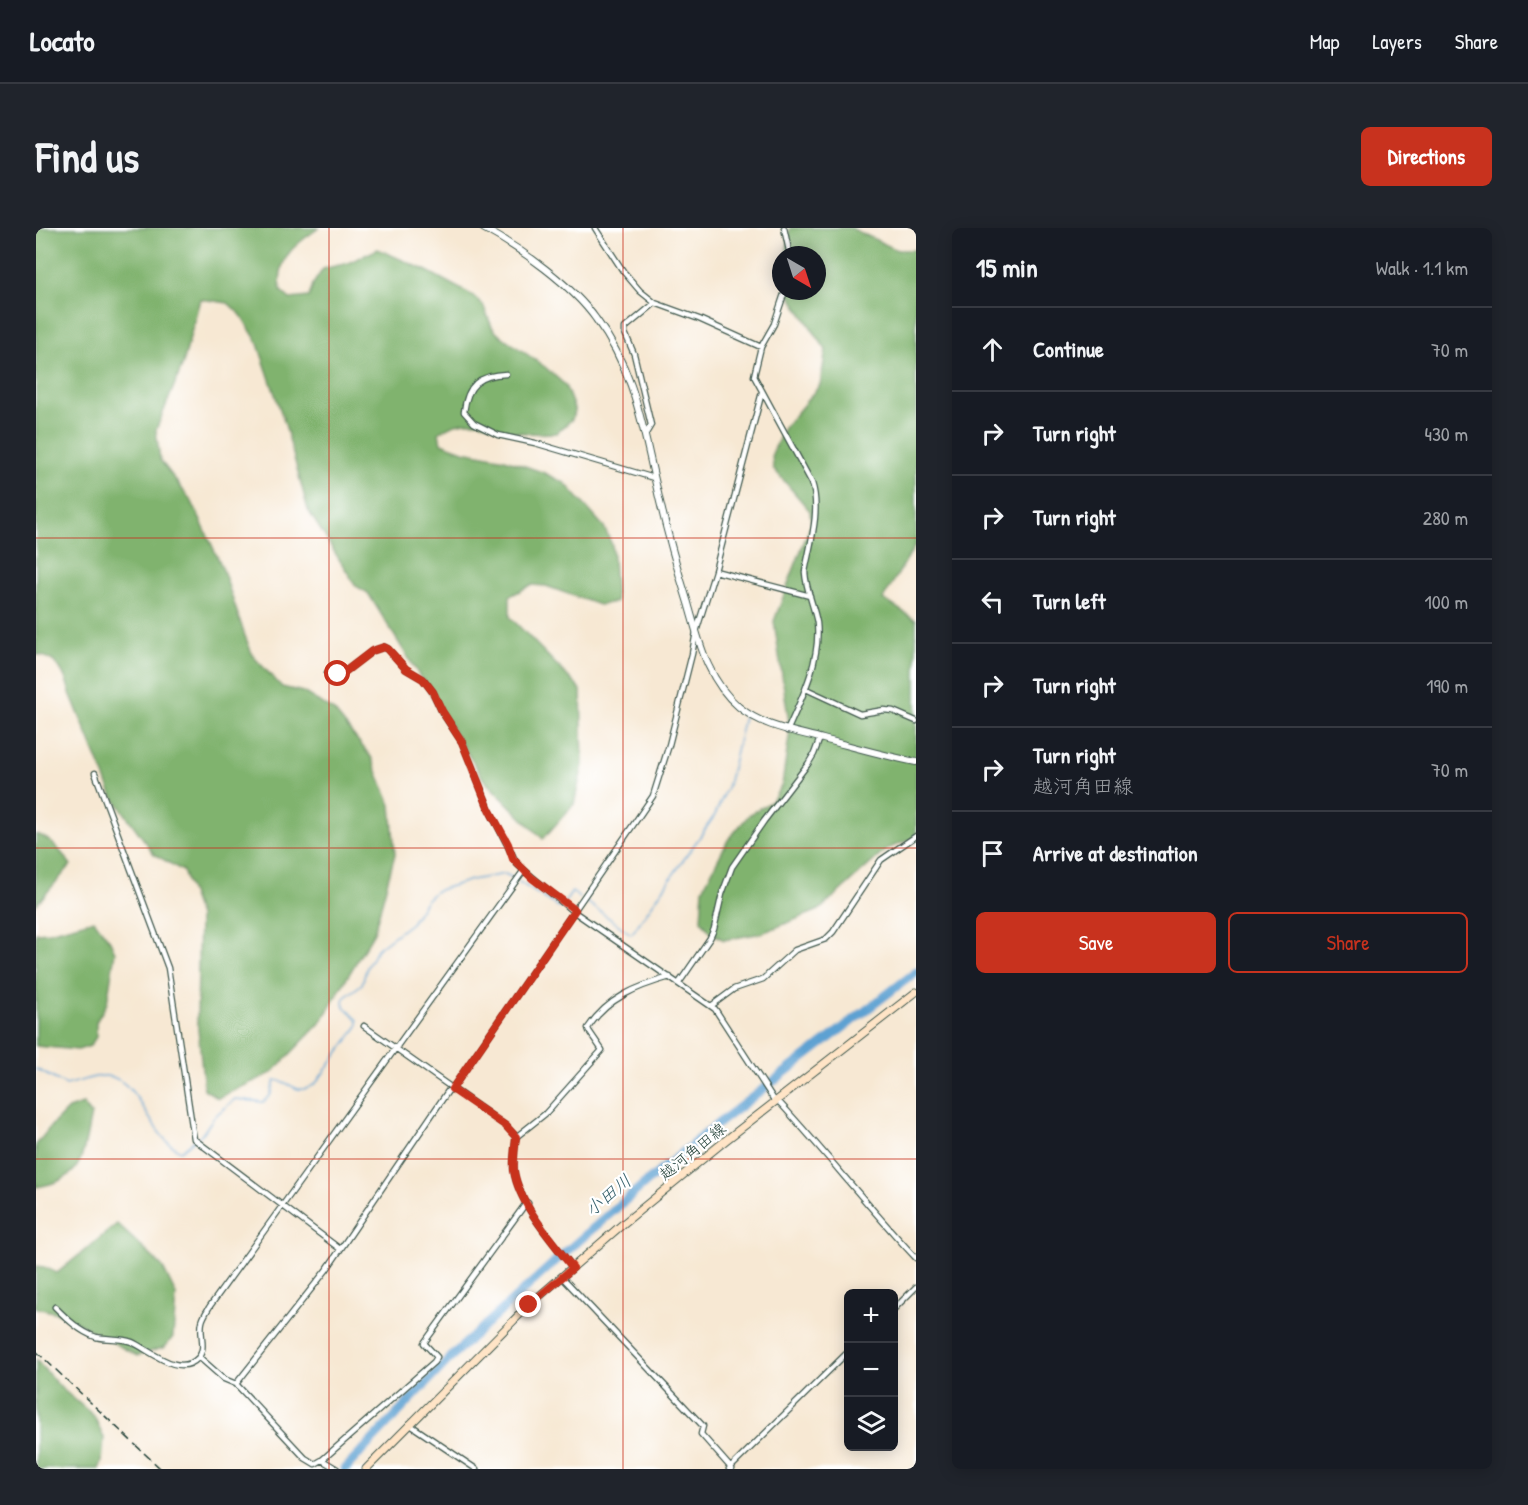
<!DOCTYPE html>
<html lang="en">
<head>
<meta charset="utf-8">
<style>
	:root { --surface:#171b24; --page:#20242c; --text:#f1f3f6; --muted:#9ea1a6; --line:#363941; --accent:#c8321e }
	body { margin:0; font-family:"Patrick Hand","Klee One",sans-serif; background:var(--page); color:var(--text) }
	.controls { position:absolute; right:18px; bottom:18px; display:grid; overflow:hidden; border-radius:9px; box-shadow:0 3px 15px #0003 }
	.controls button { width:54px; height:54px; display:grid; place-items:center; padding:0; border:0; border-bottom:2px solid var(--line); background:var(--surface); color:var(--text); font:30px sans-serif }
	.compass { position:absolute; left:736px; top:18px; width:54px; height:54px; border-radius:50%; background:var(--surface); box-shadow:0 3px 15px #0003; rotate:141deg }
	.stop { position:absolute; width:18px; height:18px; margin:-14px; border:4px solid #c8321e; border-radius:50%; background:#fff }
	.stop.end { background:#c8321e; border-color:#fff; box-shadow:0 2px 6px #0008 }
	.list { margin:0; padding:0; list-style:none }
	h2 { display:flex; justify-content:space-between; align-items:center; height:78px; margin:0; padding:0 24px; font-size:26px }
	h2 small { font-size:20px; font-weight:400; color:var(--muted) }
	.list li { display:grid; grid-template-columns:39px 1fr auto; gap:18px; align-items:center; box-sizing:border-box; height:84px; padding:0 24px; border-top:2px solid var(--line) }
	.list b { display:block; font-size:22px; white-space:nowrap }
	.list p { margin:0; font-size:20px; white-space:nowrap; color:var(--muted) }
	.list em { font-size:20px; font-style:normal; color:var(--muted) }
	.actions { display:flex; gap:12px; padding:18px 24px }
	.actions a { flex:1; padding:14px 0; border:2px solid var(--accent); border-radius:9px; text-align:center; font-size:21px; color:var(--accent) }
	.actions .main { background:var(--accent); color:#fff }
	.icon { flex:none; width:33px; height:33px; fill:none; stroke:currentColor; stroke-width:2; stroke-linecap:round; stroke-linejoin:round }
	.map { position:relative; flex:none; width:880px; height:1241px; overflow:hidden; border-radius:9px }
	header { display:flex; align-items:center; gap:36px; box-sizing:border-box; height:84px; padding:0 30px; background:var(--surface); border-bottom:2px solid var(--line) }
	header strong { font-size:28px }
	nav { display:flex; gap:33px; margin-inline-start:auto; font-size:21px }
	.intro { display:flex; align-items:center; justify-content:space-between; box-sizing:border-box; height:144px; padding:0 36px }
	h1 { margin:0; font-size:42px }
	.button { padding:15px 27px; border-radius:9px; background:var(--accent); color:#fff; font-size:21px; font-weight:700 }
	main { display:flex; gap:36px; padding:0 36px }
	aside { flex:1; background:var(--surface); border-radius:9px; box-shadow:0 3px 15px #0003 }
	.map>svg:first-child { display:block }
	.forest { fill:#80b36e; stroke:#507851; stroke-width:1.5 }
	.lines { fill:none; stroke-linecap:round; stroke-linejoin:round }
	.stream { stroke:#5da1d2; stroke-width:1.5 }
	.river { stroke:#5da1d2; stroke-width:9 }
	.minor-casing { stroke:#3f574c; stroke-width:7 }
	.tertiary-casing { stroke:#3f574c; stroke-width:8 }
	.secondary-casing { stroke:#3f574c; stroke-width:9 }
	.minor { stroke:#fff; stroke-width:4.5 }
	.tertiary { stroke:#fff; stroke-width:6 }
	.secondary { stroke:#ffe4c6; stroke-width:7 }
	.rail { stroke:#1f3d34; stroke-width:1.5; stroke-dasharray:9 4.5; stroke-linecap:butt }
	.route { stroke:#c8321e; stroke-width:8 }
	.grid { fill:none; stroke:#c8321e; stroke-width:1.5; stroke-opacity:0.55 }
	.labels { text-anchor:middle; dominant-baseline:central; stroke-width:4.5; stroke-linejoin:round; paint-order:stroke }
	.street-label { font-size:16px; fill:#1f3d34; stroke:#fff }
	.water-label { font-size:18px; font-style:italic; fill:#35606b; stroke:#fff }
</style>
</head>
<body>
<header>
<strong>Locato</strong>
<nav><a>Map</a><a>Layers</a><a>Share</a></nav>
</header>
<div class="intro"><h1>Find us</h1><a class="button">Directions</a></div>
<main>
<div class="map">
<svg width="880" height="1241" viewBox="0 0 880 1241">
	<rect width="100%" height="100%" fill="#fff"/>
	<filter id="ink" filterUnits="userSpaceOnUse"><feTurbulence type="fractalNoise" baseFrequency=".0167" numOctaves="2"/><feDisplacementMap in="SourceGraphic" scale="12" xChannelSelector="R" yChannelSelector="G"/><feConvolveMatrix kernelMatrix="1 2 1 2 8 2 1 2 1" color-interpolation-filters="sRGB"/></filter>
	<filter id="wash" filterUnits="userSpaceOnUse"><feTurbulence type="fractalNoise" baseFrequency=".008" numOctaves="4" result="noise"/><feDisplacementMap in="SourceGraphic" scale="24" xChannelSelector="R" yChannelSelector="G"/><feGaussianBlur stdDeviation="1.35" result="paint"/><feColorMatrix in="noise" values="0 0 0 0 0 0 0 0 0 0 0 0 0 0 0 0 0 1.4 0 .05"/><feComposite in="paint" operator="in"/></filter>
	<g filter="url(#wash)">
		<rect width="100%" height="100%" fill="#f7e8d3"/>
		<!-- forest -->
		<path class="forest" d="M 0,0 L 283,0 C 258,17 240,30 245,63 L 254,71 L 273,69 L 277,56 L 287,41 L 312,35 L 342,21 L 391,43 L 436,67 L 447,77 L 456,99 L 461,105 L 509,139 L 529,157 L 539,183 L 536,191 L 521,205 C 503,206 483,206 465,201 C 460,200 456,197 452,196 C 435,191 416,194 403,205 L 405,215 L 427,223 L 469,231 L 506,244 L 529,255 L 568,299 L 576,317 L 580,374 L 563,377 L 510,358 L 495,357 L 474,368 L 474,389 L 545,462 L 547,537 L 538,576 L 507,611 L 448,552 L 332,365 L 320,358 L 272,282 L 249,196 L 221,113 L 205,87 L 192,75 L 164,71 L 147,136 L 120,202 L 124,232 L 156,274 L 186,339 L 209,408 L 217,428 L 246,459 L 267,464 L 298,483 L 335,529 L 355,577 L 359,626 L 338,704 L 285,794 L 236,845 L 182,870 L 168,861 L 161,791 L 163,688 L 147,643 L 118,626 L 77,569 L 34,465 C 29,445 22,430 0,426 Z
			M 754,0 L 815,0 L 861,22 L 880,22 L 880,316 L 847,371 L 880,392 L 880,612 L 873,612 L 851,621 L 783,682 L 726,705 L 688,712 L 675,705 L 665,692 L 667,661 L 692,612 L 713,587 L 736,573 L 746,557 L 754,502 L 738,393 L 775,296 L 774,283 L 737,240 L 736,226 L 748,200 L 784,157 L 790,122 L 751,63 L 781,63 L 781,27 L 750,27 Z
			M 0,606 C 15,610 26,625 35,637 L 0,677 Z
			M 58,692 L 74,713 L 79,724 L 71,775 L 60,794 L 60,809 L 54,818 L 42,822 L 0,818 L 0,705 L 13,704 Z
			M 47,876 L 55,886 C 46,928 49,952 0,959 L 0,917 L 15,898 L 32,881 Z
			M 81,996 L 126,1038 L 140,1067 L 137,1109 L 129,1119 L 101,1128 L 26,1086 L 0,1080 L 0,1038 L 8,1039 L 21,1045 Z
			M 0,1132 L 24,1159 L 58,1188 L 68,1210 L 66,1234 L 63,1241 L 0,1241 Z"/>
		<g class="lines">
			<!-- stream -->
			<path class="stream" d="M 483,654 L 524,680 L 526,678
				M 548,672 L 595,706 L 597,704 L 679,587 L 692,557 L 709,485
				M 529,674 L 536,664 L 544,670
				M 0,841 L 30,857 C 43,854 58,847 71,848 C 105,852 113,910 145,923 L 167,905 L 178,889 L 199,871 L 227,874 L 234,868 L 239,852 C 258,854 260,870 280,855 L 322,798 L 322,792 L 310,780 L 307,774 L 308,770 L 326,756 L 331,739 L 341,721 L 375,695 L 390,672 L 400,663 L 435,652 L 469,646 L 479,651"/>
			<!-- river -->
			<path class="river" d="M 309,1241 L 421,1123 L 523,1030 L 607,957 L 684,894 L 880,744"/>
		</g>
	</g>
	<g filter="url(#ink)">
		<g class="lines">
			<!-- minor casing -->
			<g class="minor-casing">
				<path id="minor" d="M 559,0 L 587,43 L 604,63 L 619,75 L 663,91 L 725,119
					M 748,0 L 754,27
					M 749,63 L 738,96 L 725,119 L 718,148 L 776,255 C 785,283 774,316 769,344 C 770,362 778,378 781,395 C 785,432 766,470 751,503
					M 470,146 C 443,147 431,157 428,184 L 438,195 L 462,207 L 499,215 L 618,250
					M 609,207 L 615,197 L 598,126 L 589,105 L 589,100 L 619,75
					M 679,343 L 774,368
					M 291,445 L 306,446 L 336,423 L 348,419 L 352,421 L 370,441 L 387,451 L 397,464 L 406,484 L 426,514 L 453,581 L 481,636 L 534,681 L 679,781 L 738,872 L 744,875 C 791,926 833,980 880,1030
					M 770,461 L 824,486 L 848,482 L 857,483 L 880,493
					M 59,545 L 132,740 L 158,911 L 304,1021
					M 643,755 L 674,710 L 678,701 L 686,666 L 696,639 L 728,593 L 772,536 L 778,526 L 784,510
					M 675,778 L 698,761 L 727,751 L 759,722 L 790,711 L 797,704 L 845,632 L 880,608
					M 328,798 L 470,898 L 480,909 C 479,920 477,932 478,943 C 483,976 516,1014 537,1039
					M 480,909 L 509,886 L 566,822 L 553,803 L 552,800 C 571,770 602,758 634,749
					M 526,1049 L 667,1198 L 665,1206 L 696,1241
					M 19,1079 C 30,1090 44,1104 60,1109 C 72,1112 84,1109 96,1114 C 114,1122 143,1150 162,1130 C 171,1120 163,1106 166,1094 C 167,1089 171,1083 174,1078 L 488,642
					M 858,1081 L 880,1059
					M 163,1129 L 188,1151 L 200,1156 L 269,1230 L 279,1236 L 286,1232 L 398,1134 L 401,1129 L 388,1115 L 488,978 L 492,975
					M 200,1156 L 291,1041 L 412,863 L 416,861 L 617,568 L 633,517 L 656,426 L 660,404 L 679,343 L 726,164
					M 373,1196 L 440,1241
					M 286,1232 L 301,1241
					M 693,1241 L 812,1124"/>
			</g>
			<!-- tertiary casing -->
			<g class="tertiary-casing">
				<path id="tertiary" d="M 447,0 C 484,20 536,57 560,91 C 598,142 605,192 619,252 C 628,293 639,334 652,375 C 663,413 671,452 703,479 C 727,499 758,503 787,511 C 818,519 849,528 880,534"/>
			</g>
			<!-- secondary casing -->
			<g class="secondary-casing">
				<path id="secondary" d="M 330,1241 L 493,1077 L 588,995 L 690,912 L 880,764"/>
			</g>
			<!-- minor -->
			<use href="#minor" class="minor"/>
			<!-- tertiary -->
			<use href="#tertiary" class="tertiary"/>
			<!-- secondary -->
			<use href="#secondary" class="secondary"/>
			<!-- rail -->
			<path class="rail" d="M 0,1123 L 125,1241"/>
		</g>
	</g>
	<g class="lines" filter="url(#ink)">
		<!-- route -->
		<path class="route" d="M 302,446 L 306,446 L 336,423 L 348,419 L 352,421 L 370,441 L 387,451 L 397,464 L 406,483 L 426,514 L 453,581 L 472,616 L 477,631 L 496,650 L 539,682 L 416,861 L 470,898 L 480,909 C 479,920 477,932 478,943 C 483,976 516,1013 537,1040 L 493,1077"/>
	</g>
	<!-- grid -->
	<path class="grid" d="M 293,0 L 293,1241M 587,0 L 587,1241M 0,310 L 880,310M 0,620 L 880,620M 0,931 L 880,931"/>
	<g class="labels">
		<!-- street labels -->
		<g class="street-label">
			<text transform="translate(656 923) rotate(-39)">越河角田線</text>
		</g>
		<!-- water labels -->
		<g class="water-label">
			<text transform="translate(572 967) rotate(-40)">小田川</text>
		</g>
	</g>
</svg>
<div class="controls">
<button>+</button>
<button>−</button>
<button><svg class="icon" aria-label="layers" viewBox="0 0 24 24"><path d="M12 4l9 5-9 5-9-5zM3 14l9 5 9-5"/></svg></button>
</div>
<svg class="compass" viewBox="-18 -18 36 36"><path d="M0-13l5 13h-10z" fill="#e53935"/><path d="M0 13l5-13h-10z" fill="#9ea1a6"/></svg>
<div class="stop" style="left:302px;top:446px"></div>
<div class="stop end" style="left:493px;top:1077px"></div>
</div>
<aside>
<h2>15 min<small>Walk · 1.1 km</small></h2>
<ul class="list">
<li><svg class="icon" aria-label="ahead" viewBox="0 0 24 24"><path d="M12 20V5M6 11l6-6 6 6"/></svg><div><b>Continue</b></div><em>70 m</em></li>
<li><svg class="icon" aria-label="right" viewBox="0 0 24 24"><path d="M7 20v-9h11M14 6l5 5-5 5"/></svg><div><b>Turn right</b></div><em>430 m</em></li>
<li><svg class="icon" aria-label="right" viewBox="0 0 24 24"><path d="M7 20v-9h11M14 6l5 5-5 5"/></svg><div><b>Turn right</b></div><em>280 m</em></li>
<li><svg class="icon" aria-label="left" viewBox="0 0 24 24"><path d="M17 20v-9H6M10 6l-5 5 5 5"/></svg><div><b>Turn left</b></div><em>100 m</em></li>
<li><svg class="icon" aria-label="right" viewBox="0 0 24 24"><path d="M7 20v-9h11M14 6l5 5-5 5"/></svg><div><b>Turn right</b></div><em>190 m</em></li>
<li><svg class="icon" aria-label="right" viewBox="0 0 24 24"><path d="M7 20v-9h11M14 6l5 5-5 5"/></svg><div><b>Turn right</b><p>越河角田線</p></div><em>70 m</em></li>
<li><svg class="icon" aria-label="arrive" viewBox="0 0 24 24"><path d="M6 21V4h12l-3 4 3 4H6"/></svg><div><b>Arrive at destination</b></div></li>
</ul>
<div class="actions"><a class="main">Save</a><a>Share</a></div>
</aside>
</main>
</body>
</html>
